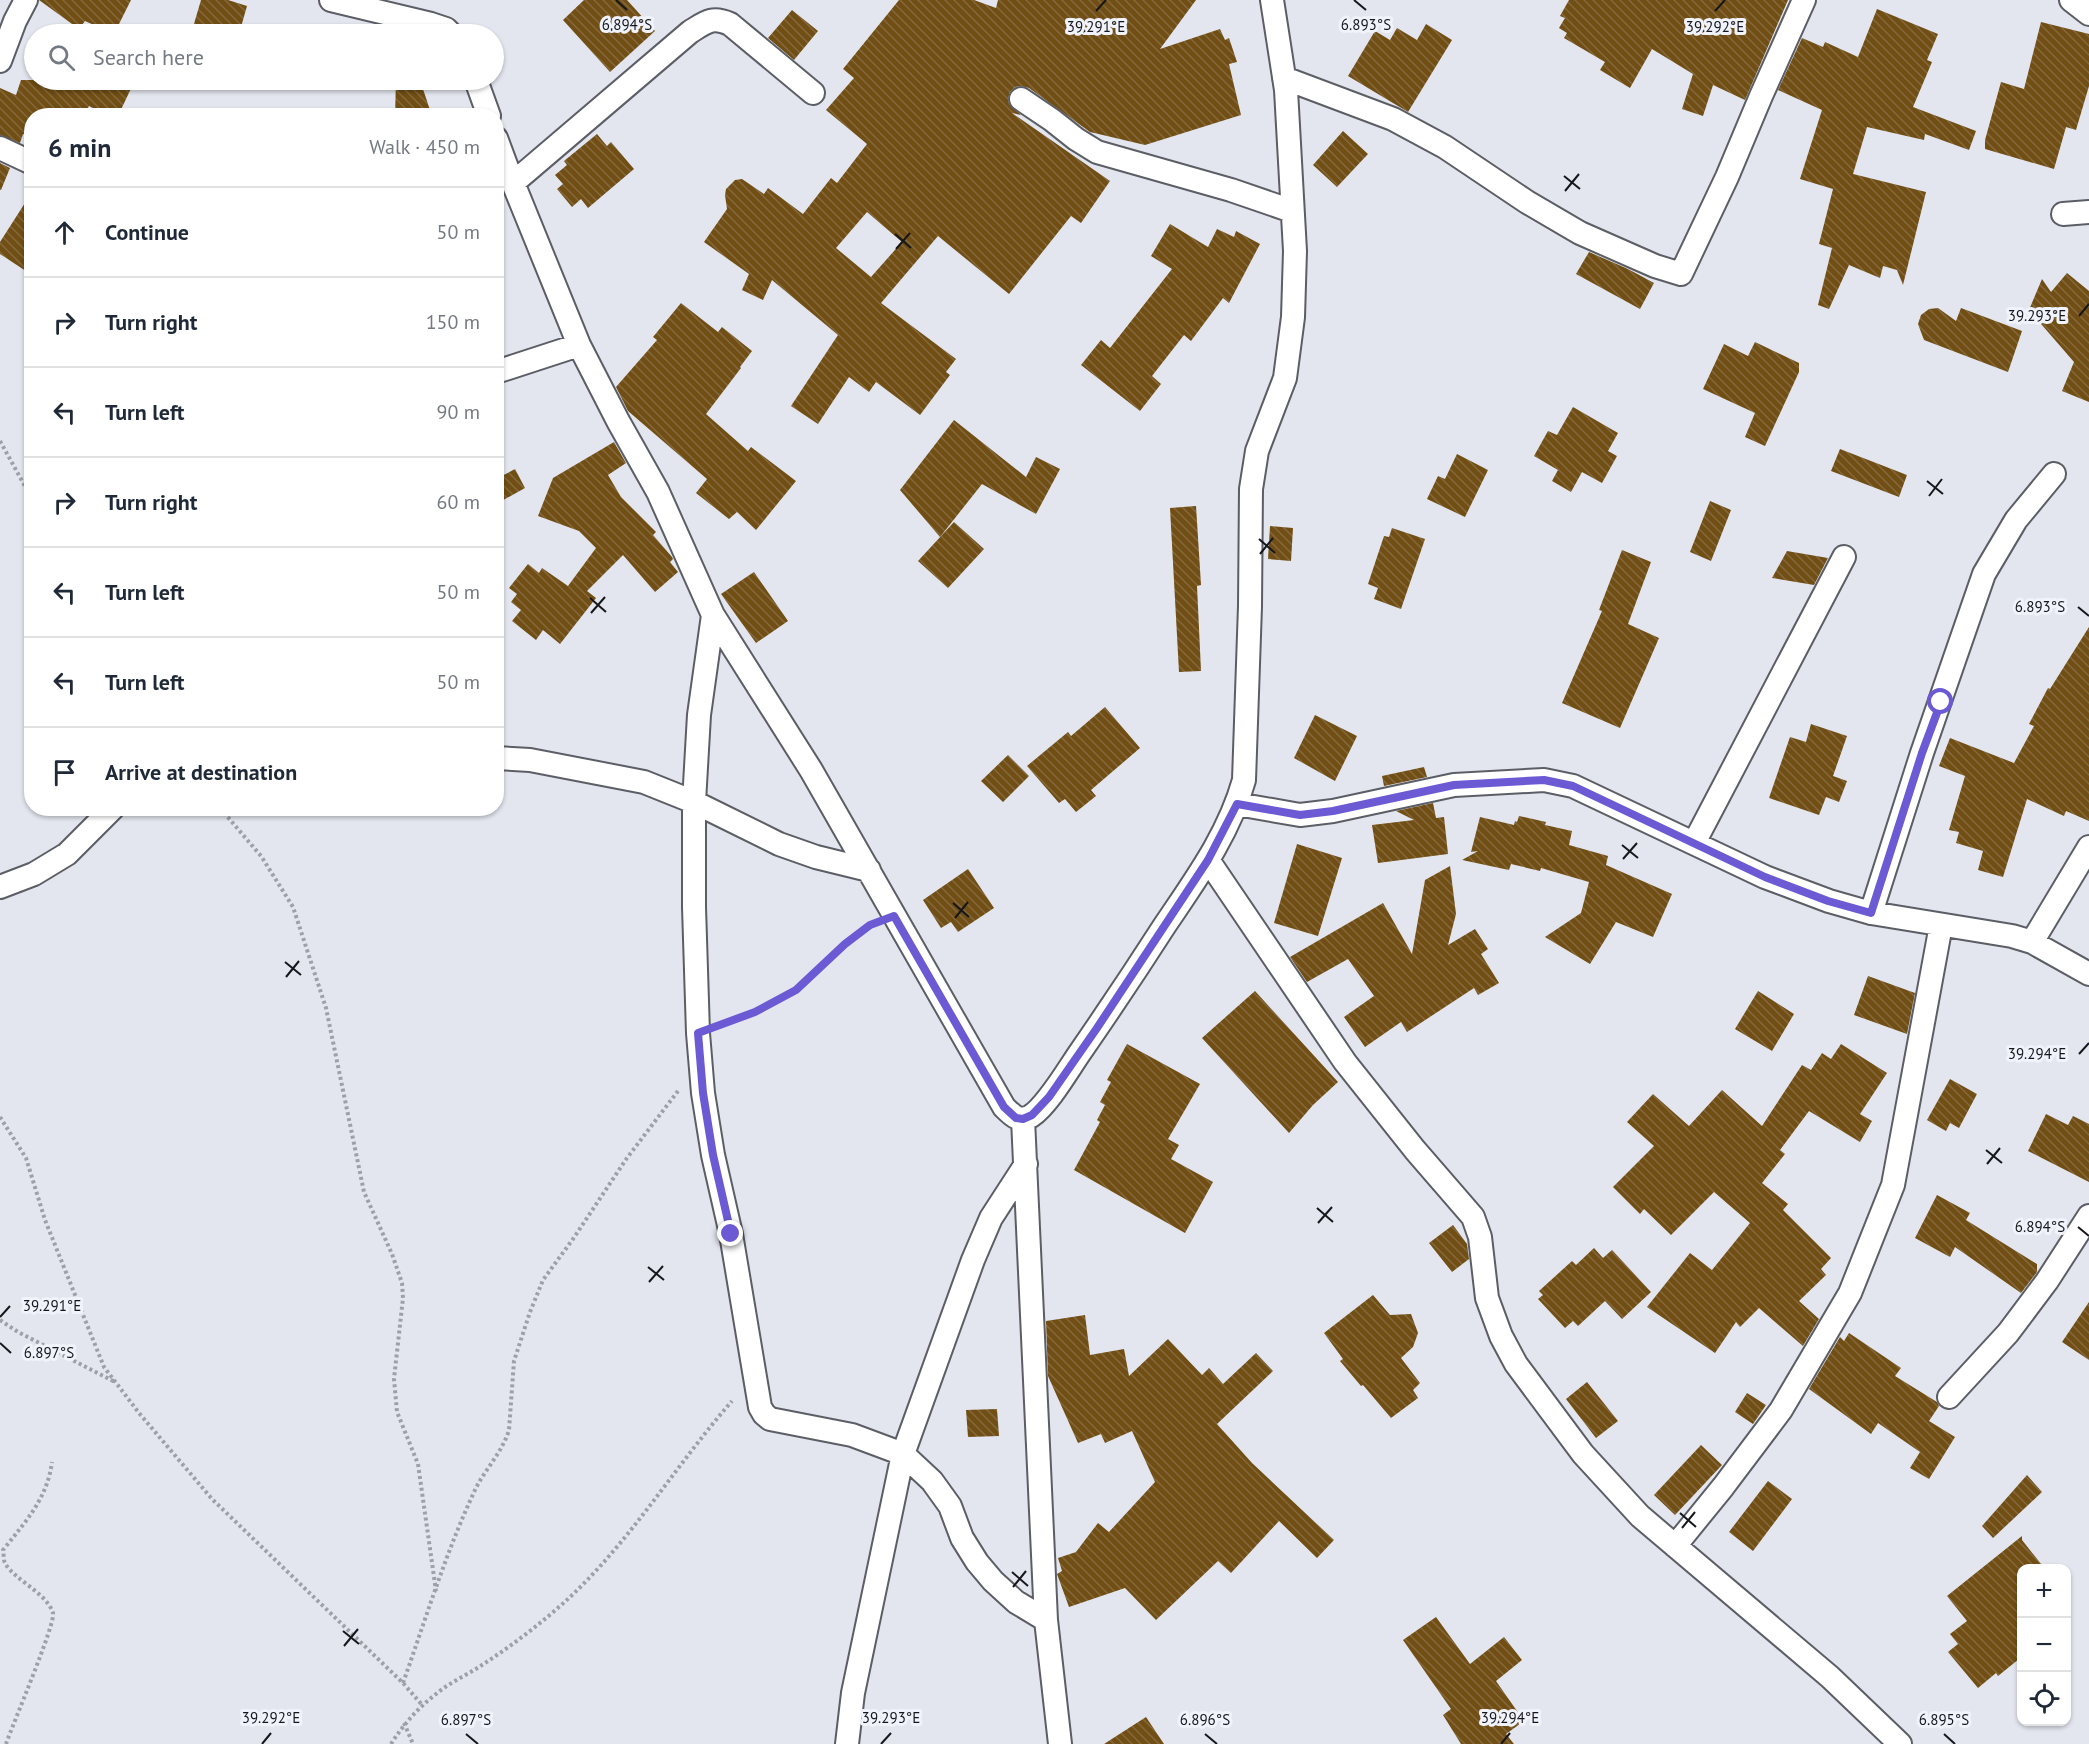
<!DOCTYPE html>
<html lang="en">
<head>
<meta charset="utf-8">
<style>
	:root { --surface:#fff; --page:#f6f6f7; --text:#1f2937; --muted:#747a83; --line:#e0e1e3 }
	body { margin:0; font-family:"PT Sans",sans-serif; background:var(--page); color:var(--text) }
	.controls { position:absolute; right:18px; bottom:18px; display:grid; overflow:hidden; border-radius:12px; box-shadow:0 2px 4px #0004 }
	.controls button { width:54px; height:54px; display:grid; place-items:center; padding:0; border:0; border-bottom:2px solid var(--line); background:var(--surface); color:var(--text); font:30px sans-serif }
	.stop { position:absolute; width:18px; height:18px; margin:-14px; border:4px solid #6b5ad3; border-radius:50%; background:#fff }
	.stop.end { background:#6b5ad3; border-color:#fff; box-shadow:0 2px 6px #0008 }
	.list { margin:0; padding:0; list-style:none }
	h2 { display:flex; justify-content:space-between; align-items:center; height:78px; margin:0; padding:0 24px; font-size:26px }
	h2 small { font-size:20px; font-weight:400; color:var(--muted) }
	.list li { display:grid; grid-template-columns:39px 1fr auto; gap:18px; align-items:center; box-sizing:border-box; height:90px; padding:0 24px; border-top:2px solid var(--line) }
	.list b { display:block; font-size:22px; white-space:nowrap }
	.list em { font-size:20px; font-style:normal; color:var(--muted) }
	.icon { flex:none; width:33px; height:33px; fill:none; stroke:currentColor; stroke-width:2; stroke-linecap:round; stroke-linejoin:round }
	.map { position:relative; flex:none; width:2089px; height:1744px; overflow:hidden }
	.search { position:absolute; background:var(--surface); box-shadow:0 2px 4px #0004; left:24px; top:24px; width:480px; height:66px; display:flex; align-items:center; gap:15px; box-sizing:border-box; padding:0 21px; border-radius:33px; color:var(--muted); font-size:22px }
	.panel { position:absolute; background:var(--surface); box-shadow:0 2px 4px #0004; left:24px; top:108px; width:480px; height:708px; border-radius:24px }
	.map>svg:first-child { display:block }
	.building { fill:url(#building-back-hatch); fill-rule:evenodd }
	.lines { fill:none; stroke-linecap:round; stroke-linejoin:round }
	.street-casing { stroke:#5b5e65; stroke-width:26 }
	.path { stroke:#9ea0a7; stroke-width:4; stroke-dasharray:3 3; stroke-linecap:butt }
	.street { stroke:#fff; stroke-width:22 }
	.route { stroke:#6b5ad3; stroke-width:8 }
	.ticks { fill:none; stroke:#16171a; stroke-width:2 }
	.ticks-label { font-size:15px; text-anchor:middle; fill:#16171a; stroke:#f0f3fc; stroke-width:6; stroke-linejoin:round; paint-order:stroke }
</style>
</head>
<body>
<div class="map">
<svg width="2089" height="1744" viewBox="0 0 2089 1744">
	<defs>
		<pattern id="building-back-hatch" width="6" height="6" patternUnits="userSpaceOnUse" patternTransform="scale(1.5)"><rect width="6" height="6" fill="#714e13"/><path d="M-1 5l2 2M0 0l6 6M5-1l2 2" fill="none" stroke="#83693d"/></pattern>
	</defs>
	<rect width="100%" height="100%" fill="#e3e6ef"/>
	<!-- building -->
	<path class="building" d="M 39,0 L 131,0 L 114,34 L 85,21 L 79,29 Z
		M 201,0 L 228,0 L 247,6 L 239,34 L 191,34 Z
		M 584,0 L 627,0 L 655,31 L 610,72 L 563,20 Z
		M 899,0 L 974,0 L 996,8 L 998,0 L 1196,0 L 1160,49 L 1220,29 L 1225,40 L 1229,38 L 1237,62 L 1229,64 L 1241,115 L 1145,145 L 1090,132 L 1029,88 L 1021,86 L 1015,87 L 1010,92 L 1008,99 L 1009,104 L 1021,115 L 1012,113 L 1110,181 L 1081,223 L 1071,216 L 1009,294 L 938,236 L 881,303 L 956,359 L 946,372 L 950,375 L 920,415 L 876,382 L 869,392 L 849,377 L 818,424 L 791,406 L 838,335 L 772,280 L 763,300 L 742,290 L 749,274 L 704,242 L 727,209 L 725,195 L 726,189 L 735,180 L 742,179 L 764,194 L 768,188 L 803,214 L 831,178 L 837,183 L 867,144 L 826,110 L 854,78 L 843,69 ZM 867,212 L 902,242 L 871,277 L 836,248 Z
		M 1569,0 L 1788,0 L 1745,100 L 1713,85 L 1703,116 L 1682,109 L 1693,74 L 1652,49 L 1630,88 L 1600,70 L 1605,62 L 1564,38 L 1567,33 L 1559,28 L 1565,18 L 1560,16 Z
		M 1877,9 L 1938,34 L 1927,60 L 1932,62 L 1913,107 L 1976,131 L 1969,150 L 1925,134 L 1924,140 L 1867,127 L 1853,174 L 1926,192 L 1903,285 L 1897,270 L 1883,266 L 1880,278 L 1849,265 L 1829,309 L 1818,305 L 1832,248 L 1819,244 L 1833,189 L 1800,179 L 1822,110 L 1778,90 L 1802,38 L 1823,47 L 1825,42 L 1858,57 Z
		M 792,10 L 818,31 L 794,60 L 768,38 Z
		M 2041,22 L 2089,34 L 2089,86 L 2076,130 L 2066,127 L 2054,169 L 1985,149 L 1985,140 L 2001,82 L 2024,89 Z
		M 1426,24 L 1452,40 L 1408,112 L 1348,76 L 1375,31 L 1390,40 L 1397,28 L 1417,40 Z
		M 21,80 L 135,80 L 118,116 L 108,116 L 89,106 L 84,116 L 32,116 L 32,137 L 23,134 L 20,143 L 0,135 L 0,88 L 16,95 Z
		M 396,80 L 420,80 L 432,116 L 395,116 Z
		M 1343,131 L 1368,154 L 1337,187 L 1313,165 Z
		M 597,134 L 607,146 L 611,142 L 634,169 L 588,208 L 581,199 L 572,207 L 557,189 L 563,184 L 555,175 L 567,165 L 564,161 Z
		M 0,163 L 10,168 L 1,190 L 0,190 Z
		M 32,192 L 32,275 L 0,254 L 0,242 Z
		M 1170,224 L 1208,247 L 1217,229 L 1234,237 L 1236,231 L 1260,244 L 1229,303 L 1223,298 L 1191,341 L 1184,335 L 1152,376 L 1161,384 L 1140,411 L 1081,365 L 1101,340 L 1110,348 L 1172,269 L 1151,256 Z
		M 1589,252 L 1628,269 L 1654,283 L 1640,309 L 1576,274 Z
		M 2067,273 L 2089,291 L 2089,402 L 2062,391 L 2074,362 L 2029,310 L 2042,279 L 2051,292 Z
		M 681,303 L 718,332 L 722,327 L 752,351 L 740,367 L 741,368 L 706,414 L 748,451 L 751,447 L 796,481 L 756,530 L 737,512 L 729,519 L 696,493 L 707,479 L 628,411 L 616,387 L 657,340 L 653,337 Z
		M 1938,308 L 1956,321 L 1961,308 L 2022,331 L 2008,372 L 1924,340 L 1918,324 L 1921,315 L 1929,309 Z
		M 1755,342 L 1799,363 L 1799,372 L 1765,446 L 1745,437 L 1755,413 L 1703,389 L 1724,344 L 1748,356 Z
		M 1573,407 L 1618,433 L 1608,451 L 1617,456 L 1602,483 L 1582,472 L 1571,492 L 1552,481 L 1558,470 L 1534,456 L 1548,431 L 1557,435 Z
		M 954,420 L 1026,477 L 1036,457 L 1060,469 L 1036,514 L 982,484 L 940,537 L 900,490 Z
		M 614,442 L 626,463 L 608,475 L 621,497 L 656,532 L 653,535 L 672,557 L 673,559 L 670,562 L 678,572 L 655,592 L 623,555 L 587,591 L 596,598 L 560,644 L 543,630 L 536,640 L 512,621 L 521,610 L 511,602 L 517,594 L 509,588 L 528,564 L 539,573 L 542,568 L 568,586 L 596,548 L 579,531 L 538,516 L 553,478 Z
		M 1840,449 L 1907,475 L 1899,497 L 1831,471 Z
		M 1457,454 L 1488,470 L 1465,517 L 1427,499 L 1438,476 L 1445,479 Z
		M 515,469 L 525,488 L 496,504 L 496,479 Z
		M 1710,501 L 1731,510 L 1711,561 L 1690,552 Z
		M 1196,506 L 1201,585 L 1197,586 L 1201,671 L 1179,672 L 1170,508 Z
		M 954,522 L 984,549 L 948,588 L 918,561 Z
		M 1270,526 L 1293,528 L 1291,561 L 1268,559 Z
		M 1392,528 L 1425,539 L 1401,609 L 1374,599 L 1378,588 L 1368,584 L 1384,536 L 1389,537 Z
		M 1622,550 L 1651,562 L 1628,624 L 1659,638 L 1620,728 L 1562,703 L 1602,611 L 1599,610 Z
		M 1787,551 L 1828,558 L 1814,585 L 1772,578 Z
		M 754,572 L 788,621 L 756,643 L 721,594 Z
		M 2089,627 L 2089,821 L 2066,811 L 2064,816 L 2027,799 L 2003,877 L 1978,870 L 1983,851 L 1956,843 L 1959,832 L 1949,830 L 1965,776 L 1939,766 L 1950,738 L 2014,763 L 2034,726 L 2029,724 L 2048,688 L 2050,689 Z
		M 1105,707 L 1140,748 L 1091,790 L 1096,796 L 1076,812 L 1065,799 L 1059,803 L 1027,766 L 1068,732 L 1071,736 Z
		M 1315,715 L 1357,736 L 1335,781 L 1294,758 Z
		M 1811,724 L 1847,736 L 1833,776 L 1847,781 L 1839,802 L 1826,797 L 1819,815 L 1769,798 L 1790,737 L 1806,742 Z
		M 1008,755 L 1029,776 L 1003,802 L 981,781 Z
		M 1424,767 L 1427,777 L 1384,786 L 1382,776 Z
		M 1433,803 L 1436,818 L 1444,817 L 1448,854 L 1378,863 L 1372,825 L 1414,820 L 1396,811 Z
		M 1519,816 L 1546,822 L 1545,825 L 1572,831 L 1569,845 L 1608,856 L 1606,865 L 1672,894 L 1653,937 L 1616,922 L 1590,964 L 1545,937 L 1581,913 L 1589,882 L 1541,868 L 1540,871 L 1511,864 L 1509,870 L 1462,860 L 1478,851 L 1471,852 L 1480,817 L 1514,825 L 1515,821 L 1517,822 Z
		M 1297,844 L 1342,858 L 1318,936 L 1274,923 Z
		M 1450,866 L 1456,914 L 1448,945 L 1475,929 L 1488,949 L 1481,954 L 1499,983 L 1478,995 L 1474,988 L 1407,1032 L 1401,1022 L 1365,1047 L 1344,1017 L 1374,996 L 1348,959 L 1307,982 L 1290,957 L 1383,903 L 1412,954 L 1425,880 Z
		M 968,869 L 994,908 L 958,932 L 951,922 L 941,928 L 923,900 Z
		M 1868,976 L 1915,993 L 1907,1034 L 1854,1015 Z
		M 1255,991 L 1338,1082 L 1313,1105 L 1289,1133 L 1202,1038 Z
		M 1758,991 L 1794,1014 L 1772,1051 L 1735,1029 Z
		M 1127,1044 L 1200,1084 L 1168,1139 L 1179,1145 L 1171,1159 L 1213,1182 L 1185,1233 L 1074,1170 L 1100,1122 L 1097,1120 L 1105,1105 L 1100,1102 L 1111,1082 L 1107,1080 Z
		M 1841,1044 L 1887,1073 L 1860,1114 L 1872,1121 L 1860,1142 L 1809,1111 L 1780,1150 L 1785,1154 L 1762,1183 L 1788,1204 L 1783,1210 L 1831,1258 L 1821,1269 L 1826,1275 L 1799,1301 L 1819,1319 L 1803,1346 L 1759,1308 L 1740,1327 L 1736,1322 L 1715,1353 L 1647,1307 L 1690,1253 L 1712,1270 L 1750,1223 L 1714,1192 L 1671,1235 L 1644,1209 L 1640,1214 L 1613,1187 L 1654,1146 L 1627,1122 L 1653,1094 L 1689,1126 L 1722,1090 L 1762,1126 L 1802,1065 L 1811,1070 L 1822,1053 L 1831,1059 Z
		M 1950,1079 L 1977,1094 L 1959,1128 L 1950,1123 L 1946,1131 L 1927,1120 Z
		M 2046,1114 L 2068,1125 L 2073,1116 L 2089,1124 L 2089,1182 L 2028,1151 Z
		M 1937,1195 L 1970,1213 L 1966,1220 L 2037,1264 L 2037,1272 L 2021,1293 L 1955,1247 L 1950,1257 L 1915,1238 Z
		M 1453,1225 L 1467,1244 L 1469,1259 L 1452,1272 L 1429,1243 Z
		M 1594,1248 L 1603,1258 L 1612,1250 L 1651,1292 L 1622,1319 L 1605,1301 L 1578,1326 L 1573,1321 L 1565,1328 L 1538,1299 L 1543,1295 L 1539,1291 L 1572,1261 L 1576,1265 Z
		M 1373,1295 L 1390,1315 L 1411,1314 L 1418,1333 L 1413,1347 L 1401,1358 L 1420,1383 L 1413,1390 L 1418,1398 L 1391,1418 L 1363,1385 L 1361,1386 L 1340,1361 L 1343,1359 L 1324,1333 Z
		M 2089,1302 L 2089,1360 L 2062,1342 Z
		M 1085,1315 L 1090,1355 L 1124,1349 L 1129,1376 L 1168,1339 L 1202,1375 L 1209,1368 L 1223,1384 L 1256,1353 L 1273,1371 L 1217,1424 L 1252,1463 L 1334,1540 L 1317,1558 L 1279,1521 L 1231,1573 L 1218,1561 L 1156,1620 L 1125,1588 L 1069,1607 L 1057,1574 L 1062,1571 L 1058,1558 L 1076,1552 L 1098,1523 L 1109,1532 L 1155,1482 L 1132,1431 L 1105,1443 L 1101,1434 L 1078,1443 L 1048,1376 L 1046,1321 Z
		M 1849,1333 L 1901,1368 L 1895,1376 L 1937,1402 L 1939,1406 L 1929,1421 L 1955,1437 L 1929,1479 L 1910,1468 L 1920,1452 L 1878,1423 L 1871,1434 L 1809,1389 L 1840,1337 L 1844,1341 Z
		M 1587,1382 L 1618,1421 L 1596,1438 L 1566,1399 Z
		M 1747,1393 L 1766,1405 L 1753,1424 L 1735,1412 Z
		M 997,1409 L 999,1436 L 968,1437 L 966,1410 Z
		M 1701,1445 L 1722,1465 L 1675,1515 L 1654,1495 Z
		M 2027,1475 L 2042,1492 L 1993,1538 L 1982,1526 Z
		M 1768,1481 L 1792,1499 L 1753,1551 L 1729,1532 Z
		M 2022,1536 L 2022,1540 L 2045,1569 L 2022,1569 L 2022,1653 L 2018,1656 L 2019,1659 L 1998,1676 L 1996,1673 L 1978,1688 L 1948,1652 L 1958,1644 L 1950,1634 L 1967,1621 L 1947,1596 Z
		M 1436,1617 L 1470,1664 L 1504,1637 L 1522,1660 L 1496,1681 L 1524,1721 L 1506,1734 L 1514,1744 L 1461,1744 L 1443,1715 L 1451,1709 L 1403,1640 Z
		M 1146,1717 L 1164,1744 L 1104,1744 Z"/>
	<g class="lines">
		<!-- street casing -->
		<g class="street-casing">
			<path id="street" d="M 331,0 L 431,24 L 446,29 L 451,34
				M 2071,0 L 2089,14
				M 0,61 L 15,21 L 26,0
				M 1284,78 L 1393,119 L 1445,147 L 1527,202 L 1580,233 L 1655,266 L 1681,274 L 1727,177 L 1761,96 L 1804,0
				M 476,80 L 489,116
				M 1021,99 L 1052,120 L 1076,139 L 1097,152 L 1231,190 L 1292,211
				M 496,138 L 509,173 L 579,345 L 618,421 L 658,492 L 713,615 L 811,770 L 1004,1107 C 1012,1115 1019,1123 1031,1116 C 1048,1105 1069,1068 1081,1051 C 1110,1009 1138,967 1165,925 C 1196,879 1229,834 1244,780 L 1250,606 L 1251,489 L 1257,451 L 1285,378 L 1293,317 L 1295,251 L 1286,90 L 1272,0
				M 0,148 L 32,163
				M 513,183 L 690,32 C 706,22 712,16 730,24 L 813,93
				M 2063,214 L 2089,212
				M 496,372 L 579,345
				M 713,615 L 699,715 L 694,802 L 694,907 L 698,1033 L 703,1093 L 713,1155 L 731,1234 L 760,1407 L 764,1414 L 770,1419 L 852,1435 L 903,1454 L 932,1481 L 950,1506 L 962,1538 L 977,1562 L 993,1581 L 1016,1602 L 1046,1620
				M 496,758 L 530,760 L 644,782 L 694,802 L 779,844 L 816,857 L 869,870
				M 1237,804 L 1300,815 L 1333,811 L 1454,785 L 1544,780 L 1573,786 L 1765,877 L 1829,901 L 1871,913 L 2012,936 L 2032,942 L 2089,974
				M 1694,843 L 1844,557
				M 1208,860 L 1345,1062 L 1415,1150 L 1473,1217 L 1480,1237 L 1487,1298 L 1501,1336 L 1516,1364 L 1583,1454 L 1640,1516 L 1830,1677 L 1900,1744
				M 0,887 L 34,874 L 67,854 L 113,808
				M 1871,913 L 1922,753 L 1984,574 L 2016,520 L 2054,474
				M 2032,942 L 2089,847
				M 1023,1119 L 1046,1620 L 1060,1744
				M 1949,1397 L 2008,1333 L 2047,1281 L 2089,1216
				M 1675,1546 L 1723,1487 L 1781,1410 L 1850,1293 L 1893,1185 L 1941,925
				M 847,1744 L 853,1693 L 903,1454 L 973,1260 L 991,1218 L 1026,1164"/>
		</g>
		<!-- path -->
		<path class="path" d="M 0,441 L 32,499
			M 220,808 L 261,856 L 293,907 L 326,1008 L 364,1192 L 392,1254 L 402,1283 L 403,1298 L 394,1379 L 397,1412 L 418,1464 L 436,1591
			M 722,1024 C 746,1015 778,1005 798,988 C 823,967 844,942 871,925
			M 0,1117 L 26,1158 L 45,1220 L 104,1367 L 139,1413 L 212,1499 L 403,1683 L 423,1706
			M 0,1320 L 18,1332 L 115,1382
			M 403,1683 C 426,1618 446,1552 475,1490 C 485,1469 502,1453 509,1430 L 514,1361 L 530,1312 L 543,1280 L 573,1239 L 627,1158 L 678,1091
			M 404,1723 L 413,1744
			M 6,1744 C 12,1726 56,1623 53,1613 C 47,1593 13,1579 5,1563 C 3,1559 4,1554 3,1550 C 26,1521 47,1499 52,1462
			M 391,1744 C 403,1725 418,1708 436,1694 C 449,1683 465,1676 479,1667 C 510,1647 542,1623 569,1598 C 632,1539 676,1465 732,1401"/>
		<!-- street -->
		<use href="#street" class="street"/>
	</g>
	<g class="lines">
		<!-- route -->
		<path class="route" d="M 731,1234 L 713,1155 L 703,1093 L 698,1033 L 755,1012 L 796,990 L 845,944 L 870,925 L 894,916 L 1004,1107 L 1016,1118 L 1023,1119 L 1032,1115 L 1049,1097 L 1097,1028 L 1208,860 L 1237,804 L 1300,815 L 1333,811 L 1454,785 L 1544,780 L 1573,786 L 1765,877 L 1828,901 L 1871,913 L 1922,753 L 1941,702"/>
	</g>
	<!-- ticks -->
	<path class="ticks" d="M 616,0 L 627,10M 1354,0 L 1366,10M 1096,11 L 1106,0M 1715,11 L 1725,0M 1564,176 L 1580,189M 1565,191 L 1579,174M 895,234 L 911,248M 896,249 L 910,233M 2079,316 L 2089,304M 1927,481 L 1943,494M 1929,496 L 1942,479M 1259,539 L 1275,553M 1260,554 L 1273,538M 590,598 L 606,612M 2078,607 L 2089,616M 591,613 L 605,597M 1622,845 L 1638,858M 1623,859 L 1637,843M 953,903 L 969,917M 955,918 L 968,902M 285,962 L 301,975M 286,977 L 299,961M 2079,1054 L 2089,1043M 1986,1150 L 2002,1163M 1987,1164 L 2000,1148M 1317,1208 L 1333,1222M 1318,1223 L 1332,1207M 2078,1227 L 2089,1236M 648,1267 L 664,1280M 649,1282 L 663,1266M 0,1317 L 10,1306M 0,1343 L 11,1353M 1680,1513 L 1696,1527M 1682,1528 L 1695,1512M 1012,1572 L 1028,1586M 1013,1587 L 1026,1571M 343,1631 L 359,1644M 344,1646 L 358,1629M 466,1734 L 478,1744M 1205,1734 L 1217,1744M 1944,1734 L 1955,1744M 262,1744 L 271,1733M 881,1744 L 891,1733M 1501,1744 L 1510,1733"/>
	<g class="ticks-label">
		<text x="1366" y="30">6.893°S</text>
		<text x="627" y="30">6.894°S</text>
		<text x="1096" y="32">39.291°E</text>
		<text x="1715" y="32">39.292°E</text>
		<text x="2037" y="321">39.293°E</text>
		<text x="2040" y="612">6.893°S</text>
		<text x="2037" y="1059">39.294°E</text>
		<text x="2040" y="1232">6.894°S</text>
		<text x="52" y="1311">39.291°E</text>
		<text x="49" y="1358">6.897°S</text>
		<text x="271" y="1723">39.292°E</text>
		<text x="891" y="1723">39.293°E</text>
		<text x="1510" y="1723">39.294°E</text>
		<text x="466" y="1725">6.897°S</text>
		<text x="1205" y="1725">6.896°S</text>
		<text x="1944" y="1725">6.895°S</text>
	</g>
</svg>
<div class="controls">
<button>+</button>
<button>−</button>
<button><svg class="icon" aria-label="locate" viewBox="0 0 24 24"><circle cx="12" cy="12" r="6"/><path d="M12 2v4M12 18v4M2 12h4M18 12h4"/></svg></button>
</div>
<div class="stop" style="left:1941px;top:702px"></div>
<div class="stop end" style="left:731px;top:1234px"></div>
<div class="search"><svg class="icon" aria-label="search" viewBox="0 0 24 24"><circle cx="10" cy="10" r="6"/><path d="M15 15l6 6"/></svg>Search here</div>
<section class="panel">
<h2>6 min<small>Walk · 450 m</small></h2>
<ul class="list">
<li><svg class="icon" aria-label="ahead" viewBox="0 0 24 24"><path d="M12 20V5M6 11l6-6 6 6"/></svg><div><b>Continue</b></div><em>50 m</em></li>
<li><svg class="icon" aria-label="right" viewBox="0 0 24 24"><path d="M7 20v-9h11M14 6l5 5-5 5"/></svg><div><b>Turn right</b></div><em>150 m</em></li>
<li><svg class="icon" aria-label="left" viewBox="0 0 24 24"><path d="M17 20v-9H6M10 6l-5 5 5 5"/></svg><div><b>Turn left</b></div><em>90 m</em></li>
<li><svg class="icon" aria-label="right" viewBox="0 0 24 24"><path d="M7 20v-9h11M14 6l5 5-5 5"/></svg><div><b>Turn right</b></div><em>60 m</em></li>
<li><svg class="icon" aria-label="left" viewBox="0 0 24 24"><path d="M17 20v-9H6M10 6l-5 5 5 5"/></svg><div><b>Turn left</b></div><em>50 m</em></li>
<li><svg class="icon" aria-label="left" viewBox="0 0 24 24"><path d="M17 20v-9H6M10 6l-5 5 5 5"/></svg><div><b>Turn left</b></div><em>50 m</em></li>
<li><svg class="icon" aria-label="arrive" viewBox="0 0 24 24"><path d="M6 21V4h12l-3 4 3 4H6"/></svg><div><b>Arrive at destination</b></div></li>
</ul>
</section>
</div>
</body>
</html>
